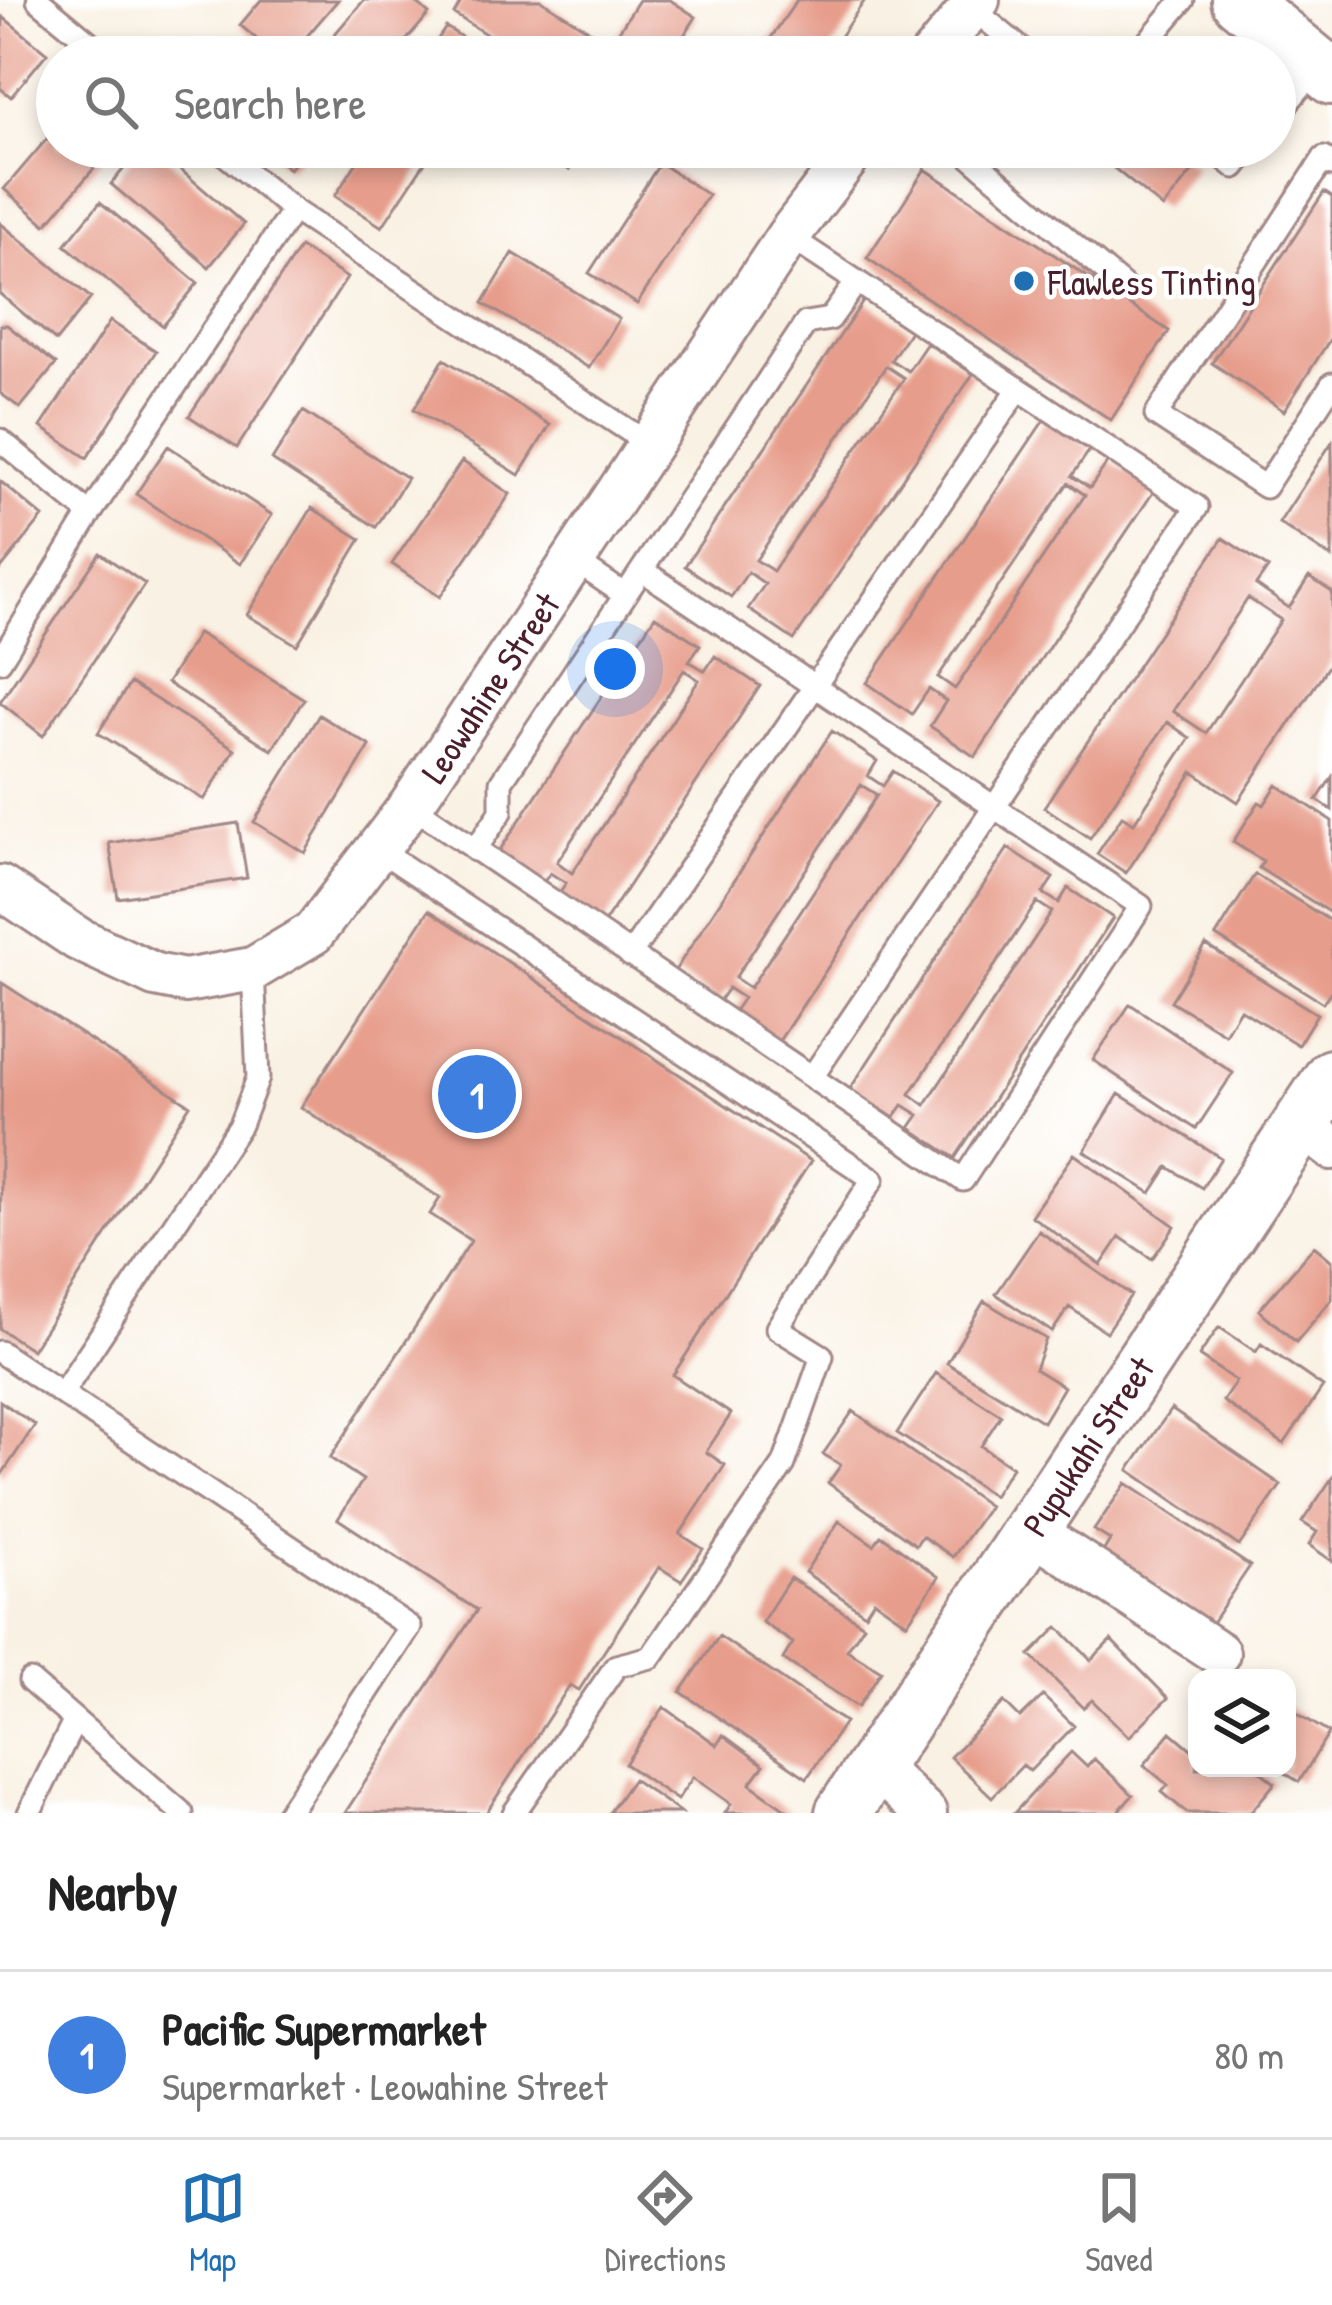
<!DOCTYPE html>
<html lang="en">
<head>
<meta charset="utf-8">
<style>
	:root { --surface:#fff; --page:#f6f6f6; --text:#222; --muted:#767676; --line:#e0e0e0; --accent:#1f6fb2 }
	body { margin:0; font-family:"Patrick Hand",sans-serif; background:var(--page); color:var(--text) }
	.controls { position:absolute; right:36px; bottom:36px; display:grid; overflow:hidden; border-radius:24px; box-shadow:0 6px 18px #0003 }
	.controls button { width:108px; height:108px; display:grid; place-items:center; padding:0; border:0; border-bottom:3px solid var(--line); background:var(--surface); color:var(--text); font:60px sans-serif }
	.you { position:absolute; left:615px; top:669px; width:42px; height:42px; margin:-30px; border:9px solid #fff; border-radius:50%; background:#1a73e8; box-shadow:0 0 0 18px #1a73e833 }
	.badge { display:grid; place-items:center; width:78px; height:78px; border-radius:50%; background:var(--accent); color:#fff; font-size:39px; font-weight:700 }
	.pin { position:absolute; translate:-50% -50%; border:6px solid #fff; box-shadow:0 3px 12px #0006 }
	.list { margin:0; padding:0; list-style:none }
	h2 { display:flex; justify-content:space-between; align-items:center; height:156px; margin:0; padding:0 48px; font-size:51px }
	h2 small { font-size:39px; font-weight:400; color:var(--muted) }
	.list li { display:grid; grid-template-columns:78px 1fr auto; gap:36px; align-items:center; box-sizing:border-box; height:168px; padding:0 48px; border-top:3px solid var(--line) }
	.list b { display:block; font-size:45px; white-space:nowrap }
	.list p { margin:0; font-size:39px; white-space:nowrap; color:var(--muted) }
	.list em { font-size:39px; font-style:normal; color:var(--muted) }
	.icon { flex:none; width:66px; height:66px; fill:none; stroke:currentColor; stroke-width:2; stroke-linecap:round; stroke-linejoin:round }
	.map { position:relative; flex:none; width:1332px; height:1813px; overflow:hidden }
	.search { position:absolute; background:var(--surface); box-shadow:0 6px 18px #0003; left:36px; right:36px; top:36px; height:132px; display:flex; align-items:center; gap:30px; box-sizing:border-box; padding:0 42px; border-radius:66px; color:var(--muted); font-size:45px }
	.sheet { height:324px; background:var(--surface) }
	nav { display:flex; justify-content:space-around; align-items:center; box-sizing:border-box; height:168px; border-top:3px solid var(--line); background:var(--surface); font-size:33px; color:var(--muted) }
	nav a { display:grid; justify-items:center; gap:6px }
	nav .on { color:var(--accent) }
	.map>svg:first-child { display:block }
	.building { fill:#e79d8b; fill-rule:evenodd }
	.lines { fill:none; stroke-linecap:round; stroke-linejoin:round }
	.service-casing { stroke:#a28887; stroke-width:27 }
	.minor-casing { stroke:#a28887; stroke-width:48 }
	.tertiary-casing { stroke:#a28887; stroke-width:60 }
	.service { stroke:#fff; stroke-width:21 }
	.minor { stroke:#fff; stroke-width:42 }
	.tertiary { stroke:#fff; stroke-width:54 }
	.poi-dot { fill:#1f6fb2; stroke:#fff; stroke-width:4.5 }
	.labels { text-anchor:middle; dominant-baseline:central; stroke-width:9; stroke-linejoin:round; paint-order:stroke }
	.poi-label { font-size:36px; fill:#4a1f2b; stroke:#fff; text-anchor:start }
	.street-label { font-size:36px; fill:#4a1f2b; stroke:#fff }
</style>
</head>
<body>
<div class="map">
<svg width="1332" height="1813" viewBox="0 0 1332 1813">
	<rect width="100%" height="100%" fill="#fff"/>
	<filter id="ink" filterUnits="userSpaceOnUse"><feTurbulence type="fractalNoise" baseFrequency=".00833" numOctaves="2"/><feDisplacementMap in="SourceGraphic" scale="24" xChannelSelector="R" yChannelSelector="G"/><feConvolveMatrix kernelMatrix="1 2 1 2 8 2 1 2 1" color-interpolation-filters="sRGB"/></filter>
	<filter id="wash" filterUnits="userSpaceOnUse"><feTurbulence type="fractalNoise" baseFrequency=".004" numOctaves="4" result="noise"/><feDisplacementMap in="SourceGraphic" scale="48" xChannelSelector="R" yChannelSelector="G"/><feGaussianBlur stdDeviation="2.7" result="paint"/><feColorMatrix in="noise" values="0 0 0 0 0 0 0 0 0 0 0 0 0 0 0 0 0 1.4 0 .05"/><feComposite in="paint" operator="in"/></filter>
	<g filter="url(#wash)">
		<rect width="100%" height="100%" fill="#f9f1e3"/>
		<g id="blocks">
			<!-- building -->
			<path class="building" d="M 261,0 L 338,0 L 289,57 L 278,57 L 240,25 Z
				M 364,0 L 413,0 L 429,14 L 392,57 L 315,57 Z
				M 462,0 L 541,0 L 590,31 L 574,57 L 522,57 L 454,14 Z
				M 639,0 L 670,0 L 696,17 L 670,57 L 602,57 Z
				M 797,0 L 865,0 L 826,57 L 776,57 L 764,48 Z
				M 3,17 L 47,53 L 11,97 L 0,88 Z
				M 446,27 L 492,57 L 426,57 Z
				M 57,127 L 57,147 L 112,147 L 46,225 L 4,189 Z
				M 142,147 L 154,147 L 244,224 L 209,267 L 111,184 Z
				M 263,147 L 308,147 L 289,169 Z
				M 367,147 L 435,147 L 382,227 L 335,196 Z
				M 535,147 L 585,147 L 569,170 Z
				M 1114,147 L 1172,147 L 1196,167 L 1163,208 L 1104,160 Z
				M 660,163 L 708,195 L 637,304 L 589,273 Z
				M 925,169 L 1169,331 L 1111,420 L 867,258 Z
				M 1324,192 L 1332,197 L 1332,336 L 1284,411 L 1212,363 Z
				M 100,202 L 198,283 L 163,326 L 65,245 Z
				M 0,223 L 91,298 L 56,341 L 0,294 Z
				M 300,247 L 347,278 L 237,448 L 189,416 Z
				M 513,253 L 619,319 L 589,368 L 483,303 Z
				M 864,300 L 910,331 L 891,360 L 908,371 L 927,343 L 973,374 L 794,640 L 748,609 L 765,584 L 748,572 L 731,597 L 685,566 ZM 886,366 L 904,378 L 773,571 L 756,560 Z
				M 110,321 L 156,351 L 87,458 L 41,427 Z
				M 0,325 L 7,325 L 56,364 L 20,408 L 0,393 Z
				M 444,359 L 550,425 L 519,475 L 414,409 Z
				M 303,411 L 407,478 L 376,527 L 272,460 Z
				M 1046,417 L 1091,448 L 1072,476 L 1090,488 L 1109,460 L 1154,491 L 975,757 L 930,726 L 946,701 L 929,689 L 912,714 L 867,683 ZM 1068,483 L 1085,495 L 955,689 L 938,677 Z
				M 1332,442 L 1332,558 L 1279,523 Z
				M 168,446 L 272,515 L 240,564 L 136,494 Z
				M 462,461 L 510,494 L 440,597 L 392,564 Z
				M 0,481 L 43,517 L 0,570 Z
				M 312,508 L 361,539 L 297,645 L 247,615 Z
				M 1223,538 L 1268,568 L 1256,585 L 1289,608 L 1309,577 L 1332,592 L 1332,660 L 1238,802 L 1193,772 L 1126,873 L 1097,854 L 1122,816 L 1134,823 L 1190,738 L 1167,722 L 1090,838 L 1044,807 ZM 1248,598 L 1281,620 L 1206,733 L 1173,711 Z
				M 100,553 L 145,584 L 43,736 L 0,702 Z
				M 655,616 L 700,645 L 689,661 L 705,671 L 715,656 L 760,686 L 602,926 L 557,896 L 566,883 L 550,873 L 541,886 L 496,856 ZM 684,670 L 699,680 L 572,873 L 557,862 Z
				M 198,633 L 304,699 L 272,750 L 167,683 Z
				M 130,683 L 235,749 L 204,800 L 98,733 Z
				M 319,715 L 370,746 L 305,853 L 254,822 Z
				M 832,731 L 877,761 L 868,776 L 883,786 L 893,771 L 938,801 L 779,1041 L 734,1011 L 743,998 L 728,988 L 719,1001 L 674,972 ZM 861,785 L 877,795 L 750,988 L 735,978 Z
				M 1332,777 L 1332,810 L 1317,800 Z
				M 1277,785 L 1332,821 L 1332,914 L 1259,868 L 1263,861 L 1233,842 L 1259,802 L 1264,805 Z
				M 238,823 L 247,878 L 118,898 L 109,843 Z
				M 1008,848 L 1053,878 L 1043,893 L 1059,903 L 1068,888 L 1113,918 L 955,1158 L 910,1128 L 919,1115 L 903,1105 L 894,1118 L 850,1089 ZM 1037,902 L 1052,912 L 925,1105 L 910,1094 Z
				M 1255,874 L 1332,922 L 1332,989 L 1323,1003 L 1216,936 Z
				M 429,910 L 811,1161 L 673,1375 L 731,1414 L 706,1452 L 725,1465 L 680,1534 L 703,1549 L 681,1581 L 659,1567 L 579,1690 L 570,1685 L 486,1813 L 345,1813 L 477,1610 L 338,1519 L 363,1480 L 330,1458 L 471,1241 L 430,1214 L 440,1198 L 301,1107 Z
				M 1206,945 L 1317,1014 L 1298,1045 L 1240,1009 L 1225,1034 L 1171,1001 Z
				M 2,983 L 190,1105 L 32,1350 L 0,1329 Z
				M 1130,1004 L 1233,1073 L 1196,1129 L 1093,1060 Z
				M 1119,1094 L 1221,1158 L 1202,1188 L 1168,1167 L 1151,1193 L 1084,1151 Z
				M 1074,1154 L 1175,1226 L 1152,1259 L 1120,1237 L 1101,1265 L 1031,1216 Z
				M 1039,1231 L 1131,1295 L 1106,1332 L 1069,1307 L 1052,1332 L 996,1294 Z
				M 1314,1246 L 1332,1261 L 1332,1299 L 1296,1342 L 1259,1310 Z
				M 984,1301 L 1046,1339 L 1035,1369 L 1064,1387 L 1043,1422 L 947,1363 Z
				M 1219,1327 L 1256,1352 L 1261,1344 L 1323,1387 L 1284,1444 L 1223,1401 L 1236,1381 L 1199,1356 Z
				M 936,1373 L 1001,1415 L 981,1446 L 1012,1467 L 993,1496 L 897,1433 Z
				M 0,1401 L 35,1425 L 0,1477 Z
				M 1171,1409 L 1281,1485 L 1239,1546 L 1129,1470 Z
				M 853,1411 L 989,1506 L 953,1557 L 922,1536 L 916,1545 L 828,1483 L 841,1465 L 823,1454 Z
				M 1332,1478 L 1332,1561 L 1309,1545 L 1317,1532 L 1302,1522 Z
				M 1126,1483 L 1250,1566 L 1211,1624 L 1103,1552 L 1110,1540 L 1094,1530 Z
				M 839,1521 L 874,1545 L 881,1535 L 939,1577 L 907,1623 L 874,1600 L 865,1614 L 805,1572 Z
				M 790,1578 L 864,1625 L 847,1650 L 881,1671 L 858,1707 L 783,1659 L 793,1643 L 762,1622 Z
				M 1058,1627 L 1091,1660 L 1111,1640 L 1168,1698 L 1129,1737 L 1092,1700 L 1083,1708 L 1030,1655 Z
				M 719,1636 L 845,1722 L 807,1778 L 681,1692 Z
				M 1043,1696 L 1074,1726 L 1030,1771 L 1023,1765 L 992,1797 L 950,1757 L 1004,1702 L 1020,1718 Z
				M 664,1707 L 717,1745 L 723,1735 L 764,1765 L 750,1784 L 791,1813 L 725,1813 L 731,1804 L 693,1777 L 677,1800 L 625,1764 Z
				M 1287,1707 L 1329,1733 L 1299,1782 L 1277,1768 L 1287,1768 Z
				M 1171,1732 L 1197,1754 L 1197,1768 L 1256,1768 L 1275,1783 L 1250,1813 L 1187,1813 L 1162,1792 L 1168,1785 L 1144,1765 Z
				M 1071,1752 L 1087,1767 L 1094,1759 L 1133,1795 L 1117,1813 L 1014,1813 Z
				M 633,1779 L 681,1813 L 609,1813 Z"/>
		</g>
	</g>
	<g filter="url(#ink)">
		<use href="#blocks" fill-opacity="0" stroke="#a28887" stroke-width="3"/>
		<g class="lines">
			<!-- service casing -->
			<g class="service-casing">
				<path id="service" d="M 38,0 L 107,57
					M 972,8 L 1031,57
					M 1135,57 L 1183,0
					M 1275,118 L 1317,67
					M 216,147 L 293,210
					M 959,147 L 1123,286
					M 1210,147 L 1235,167 L 1251,147
					M 1332,165 L 1324,158 L 1156,415 L 1265,487 L 1332,384
					M 788,236 L 1197,507 L 812,1077
					M 0,440 L 90,514 L 293,210 L 649,444
					M 572,559 L 625,595
					M 0,661 L 90,514
					M 411,805 L 963,1180 L 1141,906 L 642,570
					M 378,849 L 873,1179 L 777,1328 L 822,1356 L 784,1464 L 651,1657 L 616,1666 L 514,1813
					M 475,850 L 501,812 L 501,782 L 806,323 L 830,319 L 856,283
					M 630,955 L 1018,390
					M 0,1352 L 410,1627 L 288,1813
					M 63,1392 L 240,1125 L 258,1078 L 253,969
					M 30,1681 L 182,1813
					M 29,1813 L 75,1720"/>
			</g>
			<!-- minor casing -->
			<g class="minor-casing">
				<g id="minor">
					<path d="M 931,57 L 978,0"/>
					<path id="s1" d="M 0,887 L 78,939 L 155,975 L 185,981 L 253,969 L 313,933 L 411,805 L 788,236 L 856,147"/>
					<path d="M 1301,1124 L 1332,1148"/>
					<path d="M 1031,1530 L 1218,1653"/>
					<path d="M 875,1766 L 925,1813"/>
				</g>
			</g>
			<!-- tertiary casing -->
			<g class="tertiary-casing">
				<g id="tertiary">
					<path d="M 1239,0 L 1332,77"/>
					<path id="s2" d="M 843,1813 L 1332,1077"/>
				</g>
			</g>
			<!-- service -->
			<use href="#service" class="service"/>
			<!-- minor -->
			<use href="#minor" class="minor"/>
			<!-- tertiary -->
			<use href="#tertiary" class="tertiary"/>
		</g>
	</g>
	<!-- markers -->
	<circle class="poi-dot" cx="1024" cy="281" r="12"/>
	<g class="labels">
		<!-- poi labels -->
		<g class="poi-label">
			<text x="1048" y="281">Flawless Tinting</text>
		</g>
		<!-- street labels -->
		<g class="street-label">
			<text stroke="none"><textPath href="#s1" startOffset="651">Leowahine Street</textPath></text>
			<text stroke="none"><textPath href="#s2" startOffset="441">Pupukahi Street</textPath></text>
		</g>
	</g>
</svg>
<div class="controls">
<button><svg class="icon" aria-label="layers" viewBox="0 0 24 24"><path d="M12 4l9 5-9 5-9-5zM3 14l9 5 9-5"/></svg></button>
</div>
<div class="you"></div>
<div class="pin badge" style="left:477px;top:1094px;background:#3f7fe0">1</div>
<div class="search"><svg class="icon" aria-label="search" viewBox="0 0 24 24"><circle cx="10" cy="10" r="6"/><path d="M15 15l6 6"/></svg>Search here</div>
</div>
<section class="sheet">
<h2>Nearby<small></small></h2>
<ul class="list">
<li><span class="badge" style="background:#3f7fe0">1</span><div><b>Pacific Supermarket</b><p>Supermarket · Leowahine Street</p></div><em>80 m</em></li>
</ul>
</section>
<nav>
<a class="on"><svg class="icon" aria-label="map" viewBox="0 0 24 24"><path d="M3 6l6-2 6 2 6-2v14l-6 2-6-2-6 2zM9 4v14M15 6v14"/></svg>Map</a>
<a><svg class="icon" aria-label="directions" viewBox="0 0 24 24"><path d="M12 3l9 9-9 9-9-9zM9 14v-3h6M13 9l2 2-2 2"/></svg>Directions</a>
<a><svg class="icon" aria-label="saved" viewBox="0 0 24 24"><path d="M7 4h10v16l-5-4-5 4z"/></svg>Saved</a>
</nav>
</body>
</html>
